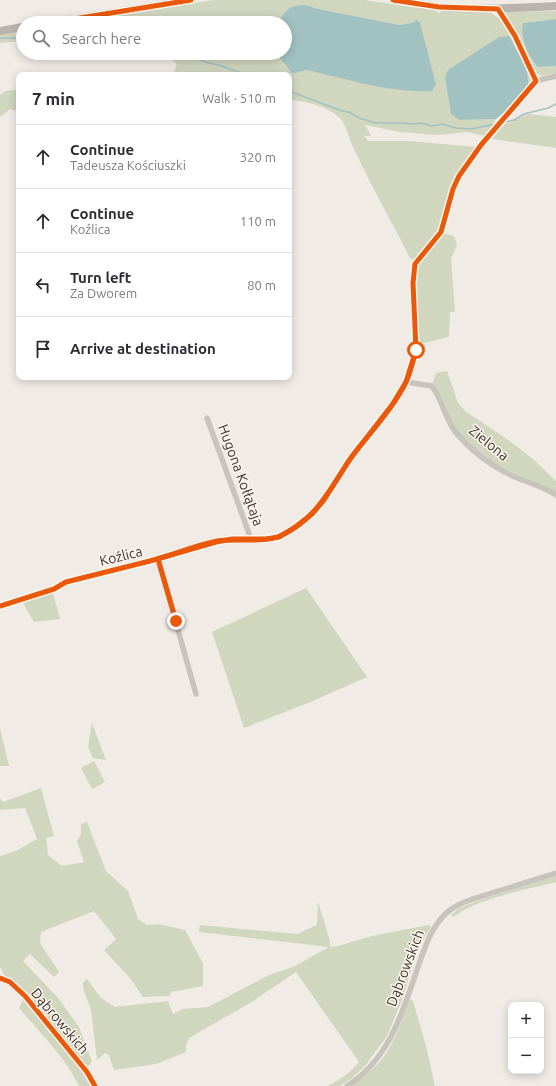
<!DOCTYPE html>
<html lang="en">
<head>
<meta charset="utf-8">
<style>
	:root { --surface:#fff; --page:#f2f2f3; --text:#2b2b33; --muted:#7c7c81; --line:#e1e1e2 }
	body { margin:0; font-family:Ubuntu,sans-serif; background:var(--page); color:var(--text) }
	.controls { position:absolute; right:12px; bottom:12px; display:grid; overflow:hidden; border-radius:8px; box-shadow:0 2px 10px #0003 }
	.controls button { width:36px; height:36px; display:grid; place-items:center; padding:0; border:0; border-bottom:1px solid var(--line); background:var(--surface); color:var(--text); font:20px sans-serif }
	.stop { position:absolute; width:12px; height:12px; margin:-9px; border:3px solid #ea580c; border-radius:50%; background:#fff }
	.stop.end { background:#ea580c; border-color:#fff; box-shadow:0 1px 4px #0008 }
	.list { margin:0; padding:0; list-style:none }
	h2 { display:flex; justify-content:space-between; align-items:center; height:52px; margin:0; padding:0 16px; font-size:17px }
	h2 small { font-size:13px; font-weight:400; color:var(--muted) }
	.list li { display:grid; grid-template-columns:26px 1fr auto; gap:12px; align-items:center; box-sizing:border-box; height:64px; padding:0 16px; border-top:1px solid var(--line) }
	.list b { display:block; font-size:15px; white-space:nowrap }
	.list p { margin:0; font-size:13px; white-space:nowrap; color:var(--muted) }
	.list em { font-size:13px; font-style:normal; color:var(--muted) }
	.icon { flex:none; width:22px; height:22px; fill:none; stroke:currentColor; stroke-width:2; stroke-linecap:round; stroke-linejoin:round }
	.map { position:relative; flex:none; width:556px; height:1086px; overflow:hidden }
	.search { position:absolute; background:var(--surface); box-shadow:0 2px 10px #0003; left:16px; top:16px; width:276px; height:44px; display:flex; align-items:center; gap:10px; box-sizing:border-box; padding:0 14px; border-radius:22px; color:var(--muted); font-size:15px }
	.panel { position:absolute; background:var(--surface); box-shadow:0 2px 10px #0003; left:16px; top:72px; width:276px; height:308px; border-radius:8px }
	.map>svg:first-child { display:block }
	.green { fill:#d1d6bf }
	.water { fill:#a1c2c1 }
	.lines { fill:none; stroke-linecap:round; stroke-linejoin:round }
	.stream { stroke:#a1c2c1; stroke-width:1.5 }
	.street { stroke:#c9c3be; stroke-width:5.5 }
	.secondary { stroke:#bab3ae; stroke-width:8 }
	.cycleway-casing { stroke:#fbf5ee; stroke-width:8 }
	.cycleway { stroke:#e8590c; stroke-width:5 }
	.route { stroke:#ea580c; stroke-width:5 }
	.labels { text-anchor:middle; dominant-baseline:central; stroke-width:3; stroke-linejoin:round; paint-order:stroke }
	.street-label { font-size:14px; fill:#3b302b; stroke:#fbf5ee }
</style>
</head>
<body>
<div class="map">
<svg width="556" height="1086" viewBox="0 0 556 1086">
	<rect width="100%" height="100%" fill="#f0ebe5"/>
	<!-- green -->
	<path class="green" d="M 213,0 L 364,0 L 436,10 L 438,13 L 445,10 L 490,12 L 504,22 L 529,70 L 531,82 L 529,89 L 445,78 L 451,114 L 459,120 L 496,119 L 485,136 L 467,132 L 437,135 L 400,132 L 365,125 L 371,136 L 364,136 L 368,141 L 410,141 L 476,147 L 449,193 L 438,232 L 416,261 L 410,258 C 392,222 371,186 354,149 C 350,141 346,124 340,118 C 326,106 307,101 289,100 L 289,75 L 173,75 L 177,64 L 162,53 L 285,53 L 285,23 L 73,23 Z
		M 556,11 L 556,19 L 523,23 L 538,67 L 556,66 L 556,73 L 542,76 L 536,73 L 520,39 L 505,14 L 507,12 Z
		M 23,31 L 23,41 L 0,43 L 0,35 Z
		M 15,90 L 19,91 L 19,112 L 10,109 L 0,117 L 0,95 L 6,91 Z
		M 528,114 L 556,117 L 556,148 L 492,139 L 505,124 Z
		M 443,233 L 454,236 L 457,245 L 451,259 L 455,312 L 450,312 L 449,337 L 420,344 L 417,315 L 416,282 L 419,263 Z
		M 447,371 L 458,403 L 465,411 L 504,437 L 533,459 L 556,481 L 556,493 C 522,477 484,463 459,434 C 448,420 441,401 432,385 L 436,373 Z
		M 306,588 L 367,677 L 308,703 L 244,728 L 212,632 Z
		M 53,593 L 60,619 L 34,622 L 23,603 Z
		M 92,723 L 106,760 L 93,758 L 88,747 Z
		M 0,728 L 9,766 L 0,766 Z
		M 94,761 L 105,782 L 92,789 L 81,768 Z
		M 41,788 L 54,836 L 46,838 L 48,855 L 62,866 L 84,862 L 77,841 L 81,834 L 81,824 L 87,822 L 106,871 L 128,891 L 138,919 L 147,925 L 159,924 L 185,930 L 203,963 L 203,986 L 171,992 L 170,996 L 143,997 L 130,978 L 104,950 L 116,939 L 94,911 L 41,932 L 40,943 L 59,972 L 54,977 L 30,954 L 23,961 L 59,999 L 79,1027 L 92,1062 L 87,1067 L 25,991 L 4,975 L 0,967 L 0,856 L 16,851 L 37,839 L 25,808 L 0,810 L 0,798 L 3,802 Z
		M 556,876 L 556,882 C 524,890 479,898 453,917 L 451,915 L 459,908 L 480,900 Z
		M 318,902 L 330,941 L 330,947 L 338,946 L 372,936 L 429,925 L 431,927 L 418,948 L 402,1000 L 387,1036 L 365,1066 L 351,1079 L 340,1086 L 327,1086 C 339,1081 351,1072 359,1062 L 296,972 L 250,1003 L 189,1038 L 186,1046 L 186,1052 L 156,1064 L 114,1070 L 109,1055 L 105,1053 L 97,1060 L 91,1010 L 83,988 L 83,983 L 87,979 L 101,998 L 115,1007 L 168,1001 L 173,1014 L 183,1009 L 208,1007 L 269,975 L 293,967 L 329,947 L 199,932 L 200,925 L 297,934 L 317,925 Z
		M 410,999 L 413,1001 L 426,1046 L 435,1086 L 349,1086 C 360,1078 375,1069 383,1058 C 395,1041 402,1019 410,999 Z
		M 23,1000 L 81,1070 L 90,1086 L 79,1086 C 67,1060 38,1030 19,1008 Z"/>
	<!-- water -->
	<path class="water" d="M 305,5 L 318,9 L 399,25 L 412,23 L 417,20 L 420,23 L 436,84 L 432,91 C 404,93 367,85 340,78 C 335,77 309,70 306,70 C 300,71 300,73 292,73 L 276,53 L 285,53 L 285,23 L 278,23 C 286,10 289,5 305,5 Z
		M 556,19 L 556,66 L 538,67 C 528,56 520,38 523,23 Z
		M 509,36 L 527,70 L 529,89 L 515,104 L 496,119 L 459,120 L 451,114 L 445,78 L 448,70 L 499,37 Z"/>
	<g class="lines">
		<!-- stream -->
		<path class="stream" d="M 0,38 L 23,38
			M 181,53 L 187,56 L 196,58 L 205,62 L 222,66 L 246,75
			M 289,91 L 342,111 L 349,112 L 359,118 L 376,123 L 402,123 L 413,124 L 421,123 L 432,126 L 442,124 L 456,128 L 471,129 L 496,124
			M 505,122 L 514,120 L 524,114 L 548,108 L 556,104"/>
		<!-- street -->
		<path class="street" d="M 536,81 L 556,76
			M 406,382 L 432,386 C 442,400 445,417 454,430 C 469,450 494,468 517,478 C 530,483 544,487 556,495
			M 207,418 L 251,539
			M 158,559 L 196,694
			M 0,606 L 54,589 L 66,582 L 150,561 L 216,542 L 232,539 L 266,539 L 279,537 L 294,528 L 312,514 L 324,500 L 350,459 L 392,405 L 406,382 L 416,350 L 413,283 L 415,264 L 441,232 L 453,189 L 459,176 L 481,145 L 536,81 L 515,36 L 498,9
			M 347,1086 C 391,1058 403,1010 419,964 C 426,944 433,923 450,910 C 461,901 477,898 489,894 C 512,887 534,880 556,873"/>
		<!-- secondary -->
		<path class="secondary" d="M 393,0 C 408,2 424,5 439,7 C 478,10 517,8 556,6
			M 49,23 L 191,0
			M 0,31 L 23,27
			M 0,978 L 10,982 L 25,996 L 87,1072 L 95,1086"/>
		<!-- cycleway casing -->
		<g class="cycleway-casing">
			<path id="cycleway" d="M 49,23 L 191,0
				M 0,606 L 54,589 L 66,582 L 150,561 L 216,542 L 232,539 L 266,539 L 279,537 L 294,528 L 312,514 L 324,500 L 350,459 L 392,405 L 406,382 L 416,350 L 413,283 L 415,264 L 441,232 L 453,189 L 459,176 L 481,145 L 536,81 L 515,36 L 498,9 L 439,7 L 393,0
				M 0,978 L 10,982 L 25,996 L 87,1072 L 95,1086"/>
		</g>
		<!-- cycleway -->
		<use href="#cycleway" class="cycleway"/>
	</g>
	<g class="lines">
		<!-- route -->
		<path class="route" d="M 176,621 L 158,559 C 178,553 197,545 217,541 C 235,538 264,543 280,536 C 320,518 332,483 356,451 C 372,431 396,404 406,382 C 411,372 413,360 416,350"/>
	</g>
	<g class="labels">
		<!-- street labels -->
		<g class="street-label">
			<text transform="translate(489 443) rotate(39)">Zielona</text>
			<text transform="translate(241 475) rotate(70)">Hugona Kołłątaja</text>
			<text transform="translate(121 556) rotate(-14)">Koźlica</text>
			<text transform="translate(405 968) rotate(-69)">Dąbrowskich</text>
			<text transform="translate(60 1021) rotate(50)">Dąbrowskich</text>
		</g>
	</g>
</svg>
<div class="controls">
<button>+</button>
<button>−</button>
</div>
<div class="stop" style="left:416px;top:350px"></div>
<div class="stop end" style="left:176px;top:621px"></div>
<div class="search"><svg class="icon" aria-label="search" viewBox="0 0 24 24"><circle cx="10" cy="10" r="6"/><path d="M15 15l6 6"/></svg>Search here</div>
<section class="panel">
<h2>7 min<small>Walk · 510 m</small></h2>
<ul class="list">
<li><svg class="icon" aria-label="ahead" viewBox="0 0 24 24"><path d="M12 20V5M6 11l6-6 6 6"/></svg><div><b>Continue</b><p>Tadeusza Kościuszki</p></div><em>320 m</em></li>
<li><svg class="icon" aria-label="ahead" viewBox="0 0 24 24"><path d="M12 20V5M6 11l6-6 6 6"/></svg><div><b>Continue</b><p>Koźlica</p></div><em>110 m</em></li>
<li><svg class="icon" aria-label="left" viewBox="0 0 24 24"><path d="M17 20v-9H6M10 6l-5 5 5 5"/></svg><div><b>Turn left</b><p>Za Dworem</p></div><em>80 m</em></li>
<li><svg class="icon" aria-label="arrive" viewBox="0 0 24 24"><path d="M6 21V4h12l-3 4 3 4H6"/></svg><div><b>Arrive at destination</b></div></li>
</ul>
</section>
</div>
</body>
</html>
